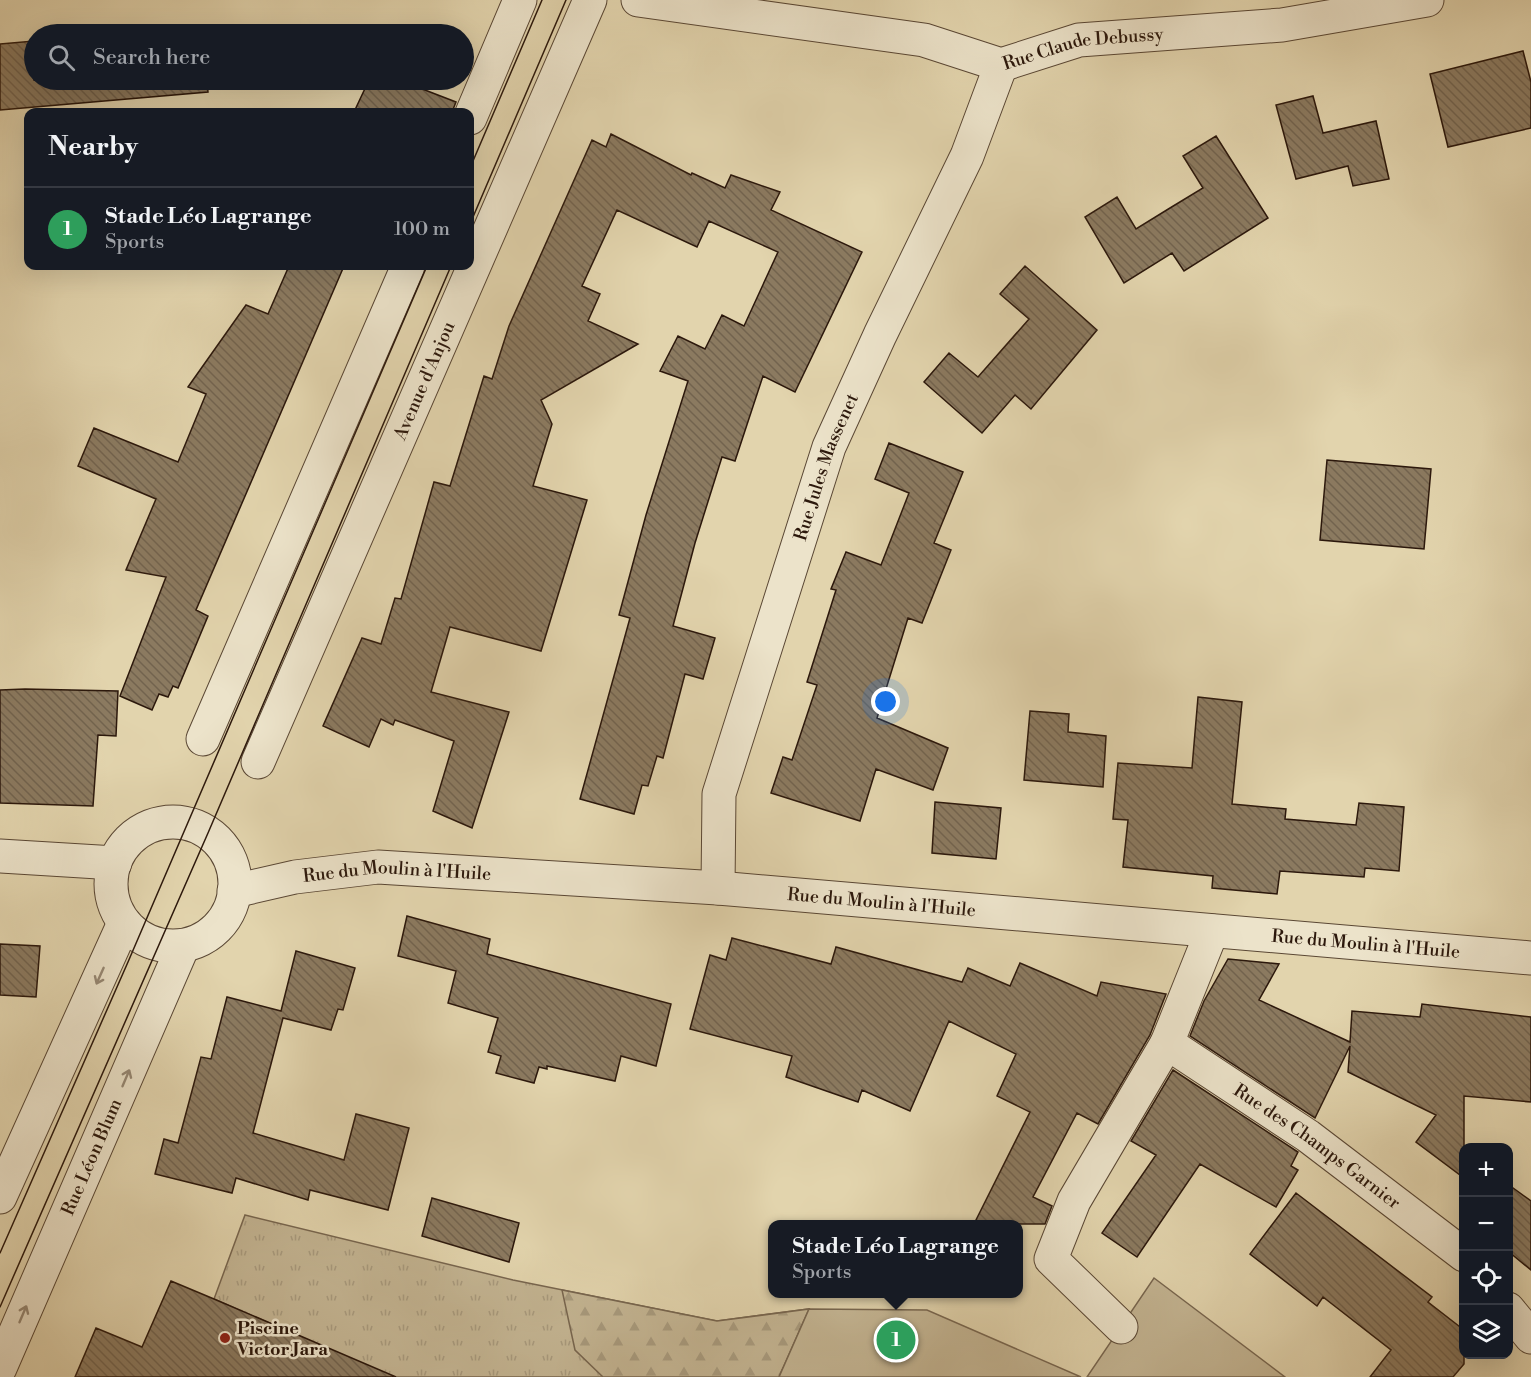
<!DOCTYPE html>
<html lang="en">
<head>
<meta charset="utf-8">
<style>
	:root { --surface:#171b24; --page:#242831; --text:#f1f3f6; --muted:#9ea1a6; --line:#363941; --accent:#1a73e8 }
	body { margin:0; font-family:"Libre Bodoni",serif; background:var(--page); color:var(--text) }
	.controls { position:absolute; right:18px; bottom:18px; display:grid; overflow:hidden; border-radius:12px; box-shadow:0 6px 24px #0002 }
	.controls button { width:54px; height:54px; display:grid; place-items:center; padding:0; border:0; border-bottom:2px solid var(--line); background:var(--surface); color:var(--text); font:30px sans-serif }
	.you { position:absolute; left:886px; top:702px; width:21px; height:21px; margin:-15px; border:4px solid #fff; border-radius:50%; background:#1a73e8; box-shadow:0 0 0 9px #1a73e833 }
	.badge { display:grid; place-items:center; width:39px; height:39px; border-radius:50%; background:var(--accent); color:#fff; font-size:20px; font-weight:700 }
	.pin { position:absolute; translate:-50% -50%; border:3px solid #fff; box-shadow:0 2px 6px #0006 }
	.popup { position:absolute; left:768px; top:1220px; width:255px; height:78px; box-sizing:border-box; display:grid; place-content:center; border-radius:12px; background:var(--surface); filter:drop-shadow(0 2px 4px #0005); font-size:20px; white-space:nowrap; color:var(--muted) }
	.popup b { font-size:22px; color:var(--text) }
	.popup::after { content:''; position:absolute; left:50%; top:100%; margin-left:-12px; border:12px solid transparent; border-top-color:var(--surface) }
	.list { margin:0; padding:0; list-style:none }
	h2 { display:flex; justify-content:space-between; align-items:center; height:78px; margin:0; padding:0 24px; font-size:26px }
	h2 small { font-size:20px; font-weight:400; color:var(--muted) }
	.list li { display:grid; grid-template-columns:39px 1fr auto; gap:18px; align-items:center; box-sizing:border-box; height:84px; padding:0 24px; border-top:2px solid var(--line) }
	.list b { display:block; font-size:22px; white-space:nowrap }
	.list p { margin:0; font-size:20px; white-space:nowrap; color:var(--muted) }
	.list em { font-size:20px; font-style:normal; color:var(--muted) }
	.icon { flex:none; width:33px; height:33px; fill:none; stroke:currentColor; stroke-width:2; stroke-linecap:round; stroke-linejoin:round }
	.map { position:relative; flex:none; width:1531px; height:1377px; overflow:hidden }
	.search { position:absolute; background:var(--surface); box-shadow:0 6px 24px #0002; left:24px; top:24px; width:450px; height:66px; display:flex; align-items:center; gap:15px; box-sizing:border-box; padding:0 21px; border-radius:33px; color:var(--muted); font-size:22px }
	.panel { position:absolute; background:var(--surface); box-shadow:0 6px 24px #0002; left:24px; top:108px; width:450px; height:162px; border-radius:12px }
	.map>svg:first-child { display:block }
	.grass { fill:url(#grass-tufts); stroke:#78664f; stroke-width:1.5 }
	.forest { fill:url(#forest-firs); stroke:#78664f; stroke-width:1.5 }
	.pitch { fill:#c3b492; stroke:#78664f; stroke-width:1.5 }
	.building { fill:url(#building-back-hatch); stroke:#2c180c; stroke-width:1.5 }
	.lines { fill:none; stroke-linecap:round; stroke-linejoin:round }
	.minor-casing { stroke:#5a4734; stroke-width:35 }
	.minor { stroke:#ece3ca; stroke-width:33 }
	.tram { stroke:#2c180c; stroke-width:1.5 }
	.oneway { stroke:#968874 }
	.poi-dot { fill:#8f2418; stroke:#ece3ca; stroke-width:2 }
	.labels { text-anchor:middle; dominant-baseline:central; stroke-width:5; stroke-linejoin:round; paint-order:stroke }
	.street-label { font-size:18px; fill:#2c180c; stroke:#ece3ca }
	.poi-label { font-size:18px; font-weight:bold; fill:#2c180c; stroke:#ece3ca; text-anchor:start }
</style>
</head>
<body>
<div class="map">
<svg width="1531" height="1377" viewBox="0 0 1531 1377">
	<defs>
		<pattern id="grass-tufts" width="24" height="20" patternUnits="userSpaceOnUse" patternTransform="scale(1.5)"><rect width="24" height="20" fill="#c3b492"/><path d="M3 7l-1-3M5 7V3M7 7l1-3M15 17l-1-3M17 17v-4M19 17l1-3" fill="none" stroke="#a89a7d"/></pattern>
		<pattern id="forest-firs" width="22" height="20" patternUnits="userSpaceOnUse" patternTransform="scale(1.5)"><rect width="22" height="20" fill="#c3b492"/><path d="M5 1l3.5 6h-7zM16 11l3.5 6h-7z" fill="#a89a7d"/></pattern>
		<pattern id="building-back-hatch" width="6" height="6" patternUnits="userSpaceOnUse" patternTransform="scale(1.5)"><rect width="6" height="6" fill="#8b7a60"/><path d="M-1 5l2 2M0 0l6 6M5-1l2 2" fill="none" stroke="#72634e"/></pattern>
	</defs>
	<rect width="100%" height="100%" fill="#e2d4ad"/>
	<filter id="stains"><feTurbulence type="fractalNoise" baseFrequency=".00333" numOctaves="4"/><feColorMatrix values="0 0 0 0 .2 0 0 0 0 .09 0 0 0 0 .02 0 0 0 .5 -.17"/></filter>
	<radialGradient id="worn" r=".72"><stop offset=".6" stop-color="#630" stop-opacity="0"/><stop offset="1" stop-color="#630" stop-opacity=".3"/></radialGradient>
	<!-- grass -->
	<path class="grass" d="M 245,1215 L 513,1280 L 717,1321 L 809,1309 L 779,1377 L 393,1377 L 214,1299 Z"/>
	<!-- forest -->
	<path class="forest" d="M 562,1290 L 717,1321 L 809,1309 L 779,1377 L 603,1377 L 575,1350 Z"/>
	<!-- pitch -->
	<path class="pitch" d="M 1154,1278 L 1285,1377 L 1087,1377 Z
		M 809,1309 L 927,1310 L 1081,1377 L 779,1377 Z"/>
	<!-- building -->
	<path class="building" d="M 204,26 L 204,34 L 106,34 L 137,32 Z
		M 34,41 L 34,80 L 207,80 L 208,92 L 0,110 L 0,44 Z
		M 1523,51 L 1531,82 L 1531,128 L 1448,147 L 1430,74 Z
		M 369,80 L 399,80 L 456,102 L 452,112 L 354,112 Z
		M 1313,96 L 1323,133 L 1376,121 L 1389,179 L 1353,186 L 1348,166 L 1296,179 L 1276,105 Z
		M 611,134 L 691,175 L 692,173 L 725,188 L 731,175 L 780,192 L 771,210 L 862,252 L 795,392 L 763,376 L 735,461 L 722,457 L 695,543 L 673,626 L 715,638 L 703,679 L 685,674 L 663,758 L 657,756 L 648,786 L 642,785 L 634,814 L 580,799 L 630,618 L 619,615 L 646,515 L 688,381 L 660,371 L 678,336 L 705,349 L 722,315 L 744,326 L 778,252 L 709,221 L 697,247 L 617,210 L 582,286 L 600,294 L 588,321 L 638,344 L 541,400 L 552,424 L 533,486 L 587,500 L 541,651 L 450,627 L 431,692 L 509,712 L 472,828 L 433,811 L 454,741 L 395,720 L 393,725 L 381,719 L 369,747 L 323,726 L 362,638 L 381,644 L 395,598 L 401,599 L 434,482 L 450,486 L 484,376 L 492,379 L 509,326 L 592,140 L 606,147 Z
		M 1216,136 L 1268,218 L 1184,271 L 1172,253 L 1124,283 L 1085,217 L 1117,197 L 1136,229 L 1170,208 L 1203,188 L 1183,156 Z
		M 289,266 L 344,266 L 196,610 L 208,616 L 178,688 L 173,686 L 168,697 L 159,694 L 152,710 L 120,696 L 166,577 L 126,570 L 156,499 L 78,466 L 94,428 L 178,462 L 206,394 L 188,387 L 246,305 L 268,314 Z
		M 1025,266 L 1097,330 L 1031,409 L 1015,395 L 982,433 L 924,382 L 949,353 L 978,377 L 1029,319 L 1000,294 Z
		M 889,443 L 963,472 L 934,543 L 951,550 L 922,623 L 908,618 L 877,718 L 948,748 L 933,790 L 876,769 L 860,821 L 771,793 L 783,757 L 792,760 L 817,685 L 807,682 L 836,590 L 831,589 L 846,552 L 881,565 L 909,493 L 875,479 Z
		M 1327,460 L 1431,469 L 1424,549 L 1320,540 Z
		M 25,689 L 118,691 L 116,736 L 98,735 L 93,806 L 0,803 L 0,690 Z
		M 1198,697 L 1242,702 L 1232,804 L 1286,809 L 1285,819 L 1356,825 L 1359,803 L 1404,807 L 1399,871 L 1365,868 L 1364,877 L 1280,871 L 1277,894 L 1212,888 L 1213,876 L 1123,867 L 1128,820 L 1113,819 L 1118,763 L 1192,768 Z
		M 1030,711 L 1069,714 L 1068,732 L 1106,736 L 1103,787 L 1024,780 Z
		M 935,802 L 1001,808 L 996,859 L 932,853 Z
		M 407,916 L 490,939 L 487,954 L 671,1004 L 656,1066 L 621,1056 L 615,1081 L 547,1066 L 547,1069 L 539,1067 L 534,1083 L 496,1073 L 501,1056 L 488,1052 L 498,1018 L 448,1003 L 456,971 L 398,956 Z
		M 732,938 L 831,964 L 836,947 L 962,982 L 968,968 L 1010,986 L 1020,963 L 1097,996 L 1101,982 L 1166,994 L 1150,1035 L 1098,1124 L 1077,1113 L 1033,1197 L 1052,1206 L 1045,1224 L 974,1224 L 1030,1112 L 997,1096 L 1016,1054 L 949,1021 L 910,1111 L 862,1090 L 858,1102 L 786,1077 L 792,1056 L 690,1029 L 710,955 L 726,960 Z
		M 0,944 L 40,946 L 36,997 L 0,995 Z
		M 296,951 L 355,968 L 343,1010 L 338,1009 L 331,1030 L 283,1018 L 253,1133 L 344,1160 L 356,1114 L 409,1128 L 388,1210 L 310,1190 L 308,1200 L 236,1178 L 232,1193 L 155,1174 L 164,1139 L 178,1143 L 201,1057 L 211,1059 L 227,997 L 281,1011 Z
		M 1228,959 L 1279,964 L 1259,1000 L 1350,1042 L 1352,1011 L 1420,1017 L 1422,1004 L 1531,1017 L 1531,1102 L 1464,1096 L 1464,1178 L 1416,1142 L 1436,1115 L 1348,1072 L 1350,1046 L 1315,1118 L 1190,1036 L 1204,1001 Z
		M 1173,1070 L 1298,1152 L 1291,1166 L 1298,1170 L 1276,1207 L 1200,1164 L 1137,1257 L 1102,1233 L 1156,1155 L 1131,1141 Z
		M 1509,1185 L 1531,1201 L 1531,1270 L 1509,1252 Z
		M 1296,1193 L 1432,1297 L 1428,1302 L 1464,1330 L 1464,1364 L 1453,1377 L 1370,1377 L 1391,1350 L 1323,1297 L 1317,1306 L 1250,1254 Z
		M 432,1198 L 519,1223 L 509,1262 L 422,1236 Z
		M 171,1281 L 214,1299 L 396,1377 L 75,1377 L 96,1328 L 142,1347 Z"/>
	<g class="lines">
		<!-- minor casing -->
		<g class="minor-casing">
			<g id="minor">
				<path id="s1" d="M 638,0 L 924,40 L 1001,65 L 1079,40 L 1282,25 L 1427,0"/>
				<path d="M 470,118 L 520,0"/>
				<path d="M 203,739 L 408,266"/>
				<path id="s2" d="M 258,762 L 590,0"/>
				<circle cx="173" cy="884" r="62"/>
				<path d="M 0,856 L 115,863"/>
				<path id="s3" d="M 718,888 L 719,794 L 829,447 L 880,335 L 967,156 L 1001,65"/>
				<path id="s4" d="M 234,891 L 295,877 L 378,867 L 718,888 L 1531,958"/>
				<path id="s5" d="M 1212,931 L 1167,1043 L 1308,1136 L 1464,1255"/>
				<path d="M 0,1197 L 124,923"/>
				<path d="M 1508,1309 L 1531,1337"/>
				<path d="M 1121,1327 L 1051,1259 L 1074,1201 L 1167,1043"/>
				<path id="s6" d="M 0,1368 L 183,946"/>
			</g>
		</g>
		<!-- minor -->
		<use href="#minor" class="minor"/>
		<!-- tram -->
		<path class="tram" d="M 470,168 L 542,0
			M 470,224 L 566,0
			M 0,1253 L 128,962 L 427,266
			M 0,1307 L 208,833 L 451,266"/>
	</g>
	<!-- one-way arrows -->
	<defs><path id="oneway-shaft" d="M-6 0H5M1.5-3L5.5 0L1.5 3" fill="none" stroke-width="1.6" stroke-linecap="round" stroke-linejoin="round" transform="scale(1.5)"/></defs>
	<g class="oneway">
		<use href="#oneway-shaft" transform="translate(100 976) rotate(114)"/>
		<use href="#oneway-shaft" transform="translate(126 1078) rotate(-67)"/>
		<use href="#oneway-shaft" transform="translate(23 1314) rotate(-67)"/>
	</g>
	<!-- markers -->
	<circle class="poi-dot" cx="225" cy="1338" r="6"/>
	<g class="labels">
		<!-- street labels -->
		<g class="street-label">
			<text stroke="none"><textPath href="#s1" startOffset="454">Rue Claude Debussy</textPath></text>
			<text stroke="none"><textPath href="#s2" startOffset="416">Avenue d'Anjou</textPath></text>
			<text stroke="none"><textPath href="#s3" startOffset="438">Rue Jules Massenet</textPath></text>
			<text stroke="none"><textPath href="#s4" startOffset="165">Rue du Moulin à l'Huile</textPath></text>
			<text stroke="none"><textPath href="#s4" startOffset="651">Rue du Moulin à l'Huile</textPath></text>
			<text stroke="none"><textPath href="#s4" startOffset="1137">Rue du Moulin à l'Huile</textPath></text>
			<text stroke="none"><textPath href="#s5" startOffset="303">Rue des Champs Garnier</textPath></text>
			<text stroke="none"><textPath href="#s6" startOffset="230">Rue Léon Blum</textPath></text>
		</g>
		<!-- poi labels -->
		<g class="poi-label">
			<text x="237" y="1328">Piscine<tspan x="237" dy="21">Victor Jara</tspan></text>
		</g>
	</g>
	<rect width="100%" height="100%" filter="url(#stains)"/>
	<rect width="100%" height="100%" fill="url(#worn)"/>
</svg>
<div class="controls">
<button>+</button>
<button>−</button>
<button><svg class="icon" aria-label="locate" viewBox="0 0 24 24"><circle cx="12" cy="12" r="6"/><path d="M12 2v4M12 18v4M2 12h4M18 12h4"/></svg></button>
<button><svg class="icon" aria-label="layers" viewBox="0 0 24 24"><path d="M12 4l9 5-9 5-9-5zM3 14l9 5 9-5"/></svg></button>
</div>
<div class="you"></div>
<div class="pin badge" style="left:896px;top:1340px;background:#2e9e5b">1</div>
<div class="popup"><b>Stade Léo Lagrange</b>Sports</div>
<div class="search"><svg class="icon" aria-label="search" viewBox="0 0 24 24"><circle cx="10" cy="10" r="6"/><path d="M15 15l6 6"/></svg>Search here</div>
<section class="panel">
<h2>Nearby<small></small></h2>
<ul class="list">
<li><span class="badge" style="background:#2e9e5b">1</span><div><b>Stade Léo Lagrange</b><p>Sports</p></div><em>100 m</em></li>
</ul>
</section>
</div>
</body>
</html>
